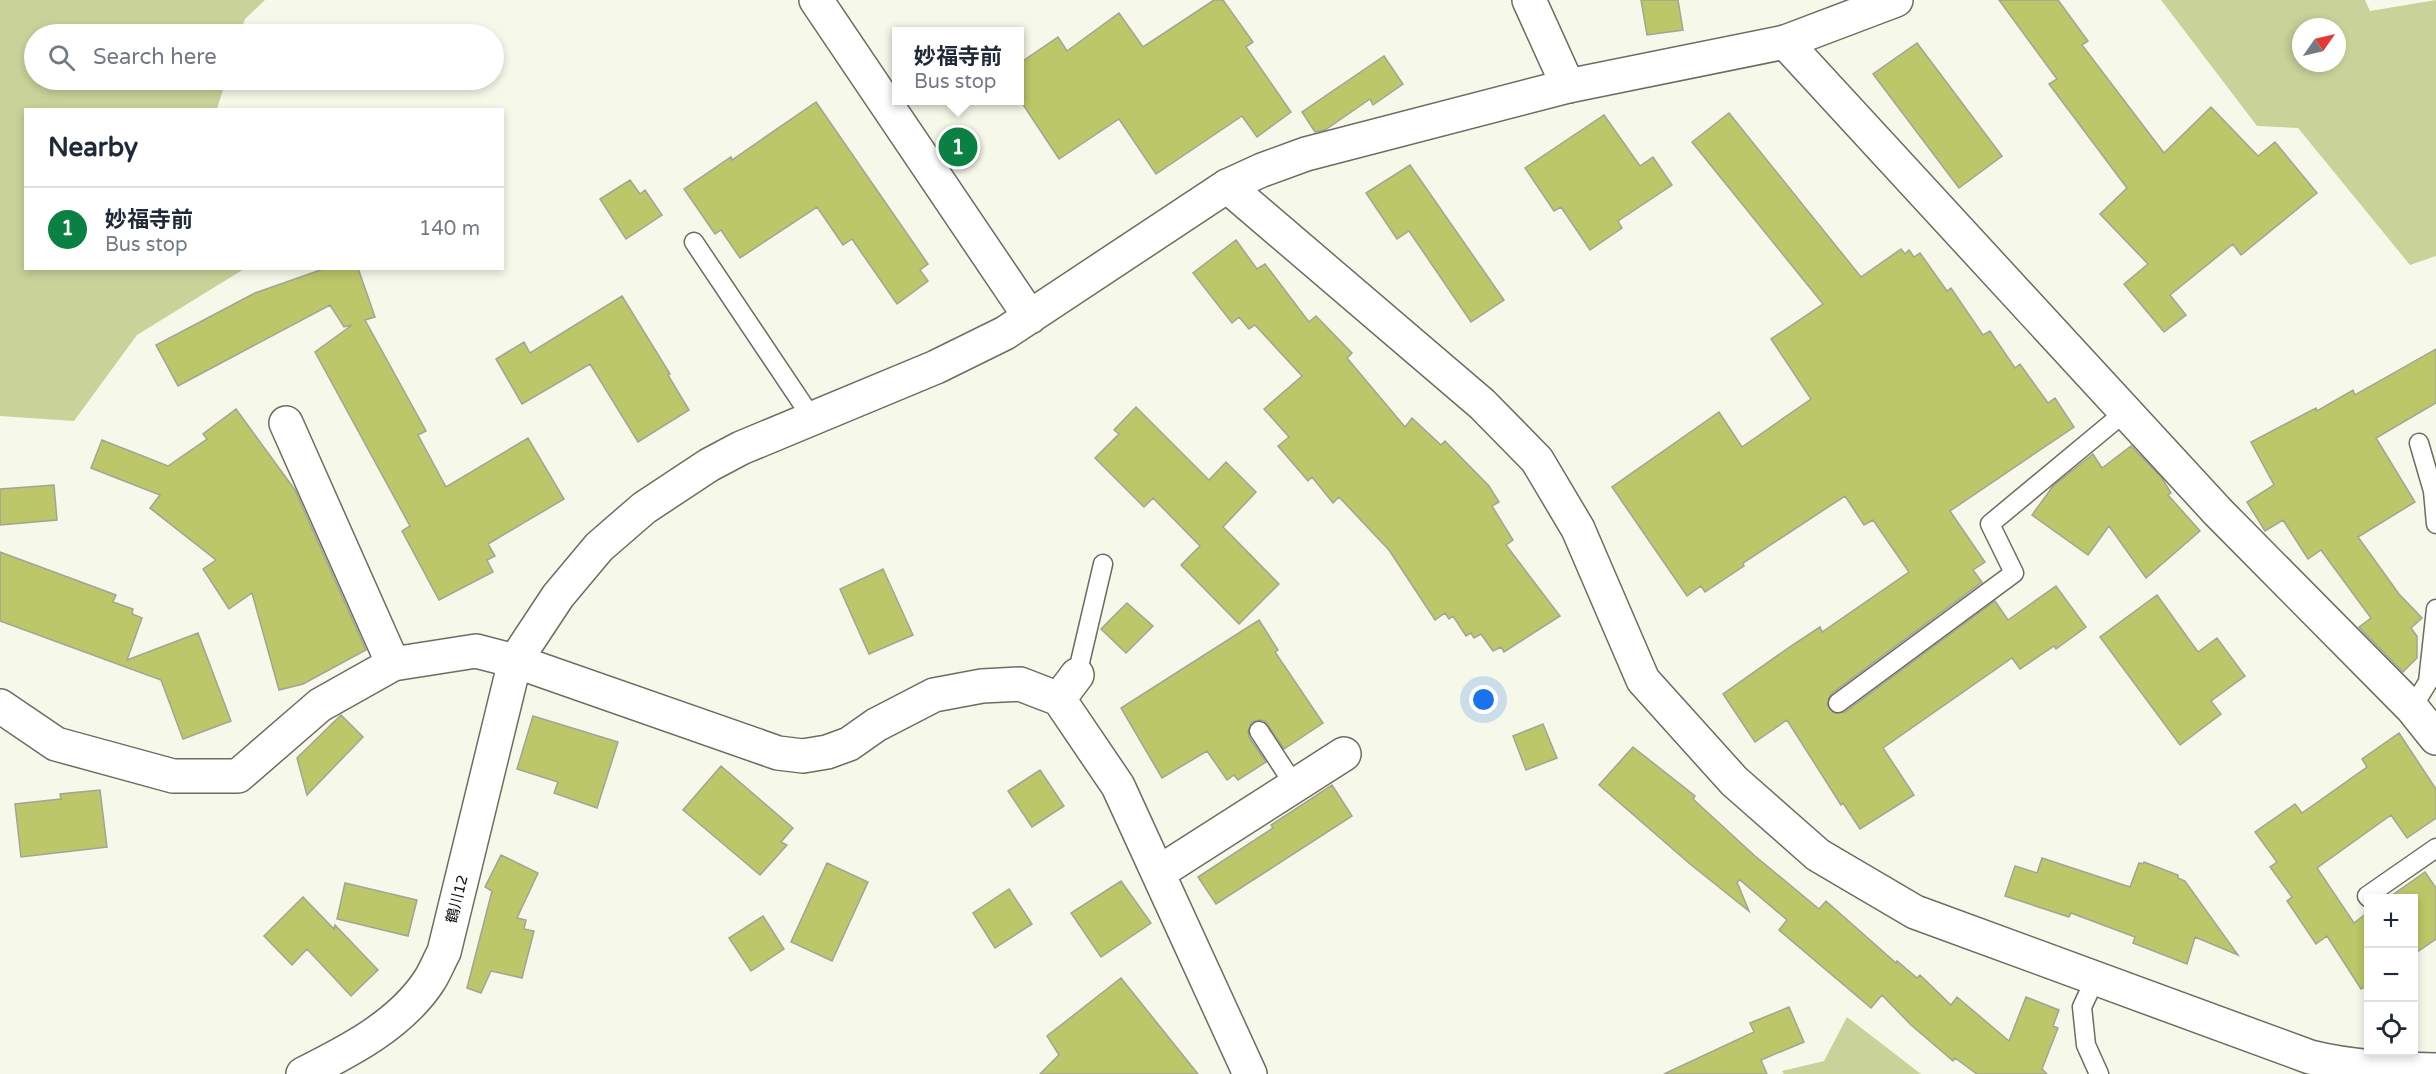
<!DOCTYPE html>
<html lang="en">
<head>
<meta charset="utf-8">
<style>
	:root { --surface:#fff; --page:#f2f2f3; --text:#1f2937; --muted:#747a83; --line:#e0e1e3; --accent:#0b8043 }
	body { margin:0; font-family:"Varela Round","Noto Sans JP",sans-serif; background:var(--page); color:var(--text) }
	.controls { position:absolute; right:18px; bottom:18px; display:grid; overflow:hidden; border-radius:0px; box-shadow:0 3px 9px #0003 }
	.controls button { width:54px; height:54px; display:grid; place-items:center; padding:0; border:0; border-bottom:2px solid var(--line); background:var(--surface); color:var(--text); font:30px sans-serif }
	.compass { position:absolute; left:2292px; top:18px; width:54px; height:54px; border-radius:50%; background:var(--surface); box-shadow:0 3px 9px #0003; rotate:56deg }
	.you { position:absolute; left:1484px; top:700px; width:21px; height:21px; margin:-15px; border:4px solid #fff; border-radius:50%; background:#1a73e8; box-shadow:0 0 0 9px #1a73e833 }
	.badge { display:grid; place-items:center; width:39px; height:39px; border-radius:50%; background:var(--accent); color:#fff; font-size:20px; font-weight:700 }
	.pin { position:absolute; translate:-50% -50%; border:3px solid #fff; box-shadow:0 2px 6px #0006 }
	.popup { position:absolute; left:892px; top:27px; width:132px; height:78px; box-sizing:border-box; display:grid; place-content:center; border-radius:0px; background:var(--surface); filter:drop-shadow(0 2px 4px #0005); font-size:20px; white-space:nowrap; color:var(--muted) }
	.popup b { font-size:22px; color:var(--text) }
	.popup::after { content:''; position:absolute; left:50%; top:100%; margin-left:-12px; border:12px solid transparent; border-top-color:var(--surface) }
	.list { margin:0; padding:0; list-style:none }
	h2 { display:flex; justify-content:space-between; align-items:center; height:78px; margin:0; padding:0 24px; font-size:26px }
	h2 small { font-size:20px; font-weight:400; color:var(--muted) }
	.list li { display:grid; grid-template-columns:39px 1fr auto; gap:18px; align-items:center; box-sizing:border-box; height:84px; padding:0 24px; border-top:2px solid var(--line) }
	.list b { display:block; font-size:22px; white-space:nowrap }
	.list p { margin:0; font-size:20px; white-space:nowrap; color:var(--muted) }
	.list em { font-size:20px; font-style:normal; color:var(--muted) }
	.icon { flex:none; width:33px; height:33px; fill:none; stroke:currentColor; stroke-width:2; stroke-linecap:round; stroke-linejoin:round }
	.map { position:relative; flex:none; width:2436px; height:1074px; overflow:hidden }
	.search { position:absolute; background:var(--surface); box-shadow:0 3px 9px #0003; left:24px; top:24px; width:480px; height:66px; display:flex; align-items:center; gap:15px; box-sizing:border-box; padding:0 21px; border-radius:33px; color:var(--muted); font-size:22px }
	.panel { position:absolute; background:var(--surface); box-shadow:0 3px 9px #0003; left:24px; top:108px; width:480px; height:162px; border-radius:0px }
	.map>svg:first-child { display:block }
	.green { fill:#c9d299; fill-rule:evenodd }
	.building { fill:#bbc768; stroke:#a2a495; stroke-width:1.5 }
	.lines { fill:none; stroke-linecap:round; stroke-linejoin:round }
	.service-casing { stroke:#6b6d5f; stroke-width:21 }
	.minor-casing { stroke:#6b6d5f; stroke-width:36 }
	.tertiary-casing { stroke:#6b6d5f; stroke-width:36 }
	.service { stroke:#fff; stroke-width:18 }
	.minor { stroke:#fff; stroke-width:33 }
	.tertiary { stroke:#fff; stroke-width:33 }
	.labels { text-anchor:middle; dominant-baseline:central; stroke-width:4.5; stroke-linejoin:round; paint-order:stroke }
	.street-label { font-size:15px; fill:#0e0f09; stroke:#fff }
</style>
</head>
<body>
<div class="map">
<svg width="2436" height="1074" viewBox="0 0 2436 1074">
	<rect width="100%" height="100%" fill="#f6f9e9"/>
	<!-- green -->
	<path class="green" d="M 0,0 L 265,0 L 245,19 L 240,34 L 34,34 L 34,80 L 226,80 L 217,109 L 26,110 L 26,268 L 244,269 L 137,335 L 74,421 L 0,416 Z
		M 2161,0 L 2365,0 L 2370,11 L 2436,0 L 2436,256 L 2410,265 L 2298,128 L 2257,126 ZM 2301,27 L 2337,27 L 2337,63 L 2301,63 Z
		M 1847,1017 L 1921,1074 L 1784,1074 L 1782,1071 L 1824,1061 Z"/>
	<!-- building -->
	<path class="building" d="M 1214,0 L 1223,0 L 1253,42 L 1246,47 L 1291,112 L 1257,137 L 1242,116 L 1156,174 L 1119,119 L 1059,159 L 1020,100 L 1020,63 L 1058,37 L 1067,51 L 1119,13 L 1143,47 Z
		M 1641,0 L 1678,0 L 1683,30 L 1647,35 Z
		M 1999,0 L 2058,0 L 2088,41 L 2082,45 L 2164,153 L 2211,107 L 2258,156 L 2275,142 L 2317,193 L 2241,255 L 2233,244 L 2170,295 L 2186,315 L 2164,332 L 2124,284 L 2148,264 L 2100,214 L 2127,188 L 2049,84 L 2057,79 Z
		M 1917,43 L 2002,156 L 1959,188 L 1873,74 Z
		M 1384,56 L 1403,84 L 1373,105 L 1370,99 L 1325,130 L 1315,132 L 1302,112 Z
		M 816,102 L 928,264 L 920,270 L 928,281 L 897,304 L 852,239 L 843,245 L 817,207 L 740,258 L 721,230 L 715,234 L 684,189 L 731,157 L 732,160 Z
		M 1729,113 L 1861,277 L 1901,249 L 1905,254 L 1909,250 L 1914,257 L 1920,253 L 1947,291 L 1951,288 L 1983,335 L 1990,331 L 2015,368 L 2020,364 L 2048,403 L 2055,398 L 2074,427 L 1950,511 L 1985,562 L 1973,570 L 1982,582 L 1831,694 L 1827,705 L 1834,713 L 1845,712 L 1995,601 L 2008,620 L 2056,586 L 2086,627 L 2056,649 L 2054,646 L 2020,669 L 2012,658 L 1883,748 L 1914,795 L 1860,829 L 1843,803 L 1841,805 L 1787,720 L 1755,742 L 1723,694 L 1791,646 L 1820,627 L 1822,632 L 1909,572 L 1873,520 L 1864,525 L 1845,496 L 1743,563 L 1744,566 L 1705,592 L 1701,586 L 1687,596 L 1612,487 L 1719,412 L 1742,447 L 1811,399 L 1771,339 L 1823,304 L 1692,142 Z
		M 1604,115 L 1640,166 L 1653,157 L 1672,185 L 1618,221 L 1622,228 L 1590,250 L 1561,207 L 1554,211 L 1525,168 Z
		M 1410,165 L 1504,300 L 1471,322 L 1409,231 L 1397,239 L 1366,193 Z
		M 630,180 L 640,194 L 645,190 L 662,215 L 626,239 L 600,199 Z
		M 1236,240 L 1257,269 L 1265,264 L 1309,322 L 1316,316 L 1352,353 L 1347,358 L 1405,427 L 1412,418 L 1441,445 L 1445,441 L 1489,486 L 1499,502 L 1492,506 L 1513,540 L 1506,545 L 1560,616 L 1504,652 L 1501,647 L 1493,651 L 1481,634 L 1474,638 L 1471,633 L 1466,636 L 1453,616 L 1449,619 L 1445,613 L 1435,620 L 1389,550 L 1339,497 L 1333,503 L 1312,477 L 1308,481 L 1278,446 L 1289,437 L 1264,409 L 1302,376 L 1255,325 L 1249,329 L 1239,317 L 1232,323 L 1193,273 Z
		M 326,268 L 358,268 L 375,317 L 365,320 L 426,431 L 418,435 L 446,487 L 528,438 L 564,499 L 488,544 L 495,556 L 487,560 L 493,572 L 439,600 L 402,531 L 410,526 L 315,352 L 352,325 L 344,327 L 330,305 L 178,386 L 156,345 L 255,293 Z
		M 622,296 L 670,374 L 668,375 L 689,410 L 638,442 L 590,364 L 522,404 L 496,359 L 524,342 L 530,353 Z
		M 2436,349 L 2436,403 L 2376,438 L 2415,502 L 2358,537 L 2399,594 L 2422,618 L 2411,628 L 2417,636 L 2417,658 L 2403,672 L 2359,627 L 2371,618 L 2321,550 L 2308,559 L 2283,520 L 2265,531 L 2247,502 L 2274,485 L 2251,442 L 2316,408 L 2317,411 L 2353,390 L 2355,395 Z
		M 1136,407 L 1209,480 L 1226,462 L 1256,492 L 1223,527 L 1279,584 L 1239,624 L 1181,565 L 1200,546 L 1153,498 L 1144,507 L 1095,458 L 1119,434 L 1114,430 Z
		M 236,409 L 295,490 L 366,650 L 303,684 L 279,690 L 252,593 L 229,609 L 203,569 L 216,560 L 150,508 L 160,495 L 91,468 L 102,440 L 168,466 L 207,439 L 203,434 Z
		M 2131,446 L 2162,478 L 2171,493 L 2168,495 L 2200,531 L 2146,578 L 2109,526 L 2088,555 L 2032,515 L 2053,486 L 2093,454 L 2102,468 Z
		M 54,485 L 57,520 L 0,525 L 0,489 Z
		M 0,552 L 116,595 L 113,602 L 133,609 L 132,614 L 142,618 L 127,660 L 198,633 L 231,721 L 183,739 L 161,680 L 0,621 Z
		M 883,569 L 913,635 L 869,654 L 840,589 Z
		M 2157,595 L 2198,652 L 2217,638 L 2245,676 L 2211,701 L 2221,714 L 2180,745 L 2100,637 Z
		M 1127,603 L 1153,626 L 1126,653 L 1101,629 Z
		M 1259,620 L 1278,650 L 1275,652 L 1323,723 L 1284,749 L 1265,721 L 1259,720 L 1252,722 L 1248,731 L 1249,737 L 1266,762 L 1238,780 L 1234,775 L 1227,780 L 1207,751 L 1162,778 L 1121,708 Z
		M 341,715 L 363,737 L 307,795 L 297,758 Z
		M 533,716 L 618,742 L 597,808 L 554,793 L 558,782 L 517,769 Z
		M 1543,724 L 1557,758 L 1526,770 L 1513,736 Z
		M 2399,733 L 2436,789 L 2436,818 L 2407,838 L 2391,815 L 2317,868 L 2354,923 L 2368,912 L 2368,985 L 2361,989 L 2327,936 L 2316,944 L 2287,901 L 2292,897 L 2270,867 L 2277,862 L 2255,832 L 2295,804 L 2302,813 L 2367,767 L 2362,759 Z
		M 1633,747 L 1695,796 L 1693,799 L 1755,856 L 1819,909 L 1826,901 L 1896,963 L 1897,961 L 1917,978 L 1920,975 L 1951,1005 L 1957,997 L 2009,1041 L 2026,997 L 2059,1010 L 2053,1026 L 2058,1028 L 2042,1069 L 2047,1074 L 1977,1074 L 1955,1058 L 1953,1061 L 1911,1025 L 1882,995 L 1871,1008 L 1779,930 L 1787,920 L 1740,880 L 1737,882 L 1749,911 L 1690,864 L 1599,785 Z
		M 721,766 L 793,828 L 781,842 L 787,845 L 760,875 L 683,810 Z
		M 1040,770 L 1064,806 L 1032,827 L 1008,791 Z
		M 1332,785 L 1352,816 L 1216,904 L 1198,877 L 1273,828 L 1271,825 Z
		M 100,790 L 107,847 L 21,857 L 15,804 L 61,799 L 60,794 Z
		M 501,855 L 538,873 L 517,918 L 526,920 L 524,929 L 534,931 L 522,978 L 491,971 L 481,993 L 467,988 L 492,891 L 485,887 Z
		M 2042,858 L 2130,887 L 2139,863 L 2143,864 L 2144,862 L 2178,875 L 2178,878 L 2185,881 L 2238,955 L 2195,937 L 2187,964 L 2133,943 L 2135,937 L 2071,913 L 2069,917 L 2005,896 L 2015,866 L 2037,873 Z
		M 827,863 L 868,882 L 832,961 L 791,942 Z
		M 2425,872 L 2436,888 L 2436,939 L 2414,954 L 2414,898 L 2388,898 Z
		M 1121,881 L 1151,923 L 1101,957 L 1071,913 Z
		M 345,883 L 417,900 L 408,936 L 337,919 Z
		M 1009,889 L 1032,924 L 995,948 L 973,913 Z
		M 303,897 L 334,929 L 335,925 L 378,970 L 351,996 L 307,949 L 292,965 L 264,936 Z
		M 763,916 L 784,949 L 751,971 L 729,938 Z
		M 1121,978 L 1198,1074 L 1040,1074 L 1059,1055 L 1047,1036 Z
		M 1789,1007 L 1804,1042 L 1761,1060 L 1767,1074 L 1664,1074 L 1754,1032 L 1750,1023 Z"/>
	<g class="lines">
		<!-- service casing -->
		<g class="service-casing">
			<path id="service" d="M 694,242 L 812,418
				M 2419,443 L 2433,491 L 2436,524
				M 1077,675 L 1103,564
				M 1838,703 L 2014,573 L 1990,524 L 2125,412
				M 2412,708 L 2428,682 L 2436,609
				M 1259,731 L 1295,786
				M 2369,898 L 2367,896 L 2436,848
				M 2096,977 L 2082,1007 L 2086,1045 L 2099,1074"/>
		</g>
		<!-- minor casing -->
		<g class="minor-casing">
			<path id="minor" d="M 1529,0 L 1568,86
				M 1785,42 L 2218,512 L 2412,708 L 2436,738
				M 1227,186 L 1482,404 L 1537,460 L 1578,529 L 1643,680 L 1734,781 L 1818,855 L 1915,912 L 2310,1057 C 2351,1067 2393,1069 2436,1070
				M 286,423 L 393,664
				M 1059,699 L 1077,675
				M 0,706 L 56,744 L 173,776 L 238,776 L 320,705 L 393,664 L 476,651 L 515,661 L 778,753 L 803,756 L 827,752 L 849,744 L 876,725 L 934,695 L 982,686 L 1020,684 L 1059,699 L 1118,786 L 1250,1074
				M 1158,873 L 1344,754
				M 303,1074 C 349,1051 400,1025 429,981 C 435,972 439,961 444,952 L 515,661"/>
		</g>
		<!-- tertiary casing -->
		<g class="tertiary-casing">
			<path id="tertiary" d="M 816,0 L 1030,317
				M 515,661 L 558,596 L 599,547 L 644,508 L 709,465 L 741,448 L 936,367 L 1005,333 L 1227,186 L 1262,170 L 1306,154 L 1568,86 L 1785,42 L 1896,0"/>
		</g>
		<!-- service -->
		<use href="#service" class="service"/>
		<!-- minor -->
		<use href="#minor" class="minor"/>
		<!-- tertiary -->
		<use href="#tertiary" class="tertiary"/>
	</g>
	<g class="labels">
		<!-- street labels -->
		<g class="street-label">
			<text transform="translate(457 899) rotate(-76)">鶴川12</text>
		</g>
	</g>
</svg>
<div class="controls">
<button>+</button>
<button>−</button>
<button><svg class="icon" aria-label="locate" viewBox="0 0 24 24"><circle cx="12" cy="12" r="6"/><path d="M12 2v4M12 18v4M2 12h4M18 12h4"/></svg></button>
</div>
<svg class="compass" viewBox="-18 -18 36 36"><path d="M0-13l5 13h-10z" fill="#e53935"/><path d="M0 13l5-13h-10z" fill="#747a83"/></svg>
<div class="you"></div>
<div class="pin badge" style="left:958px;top:147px">1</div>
<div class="popup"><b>妙福寺前</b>Bus stop</div>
<div class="search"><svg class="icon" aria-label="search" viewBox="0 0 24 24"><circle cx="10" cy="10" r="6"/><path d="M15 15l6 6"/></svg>Search here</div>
<section class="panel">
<h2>Nearby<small></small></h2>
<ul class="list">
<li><span class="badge">1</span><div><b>妙福寺前</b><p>Bus stop</p></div><em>140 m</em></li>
</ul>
</section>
</div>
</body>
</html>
